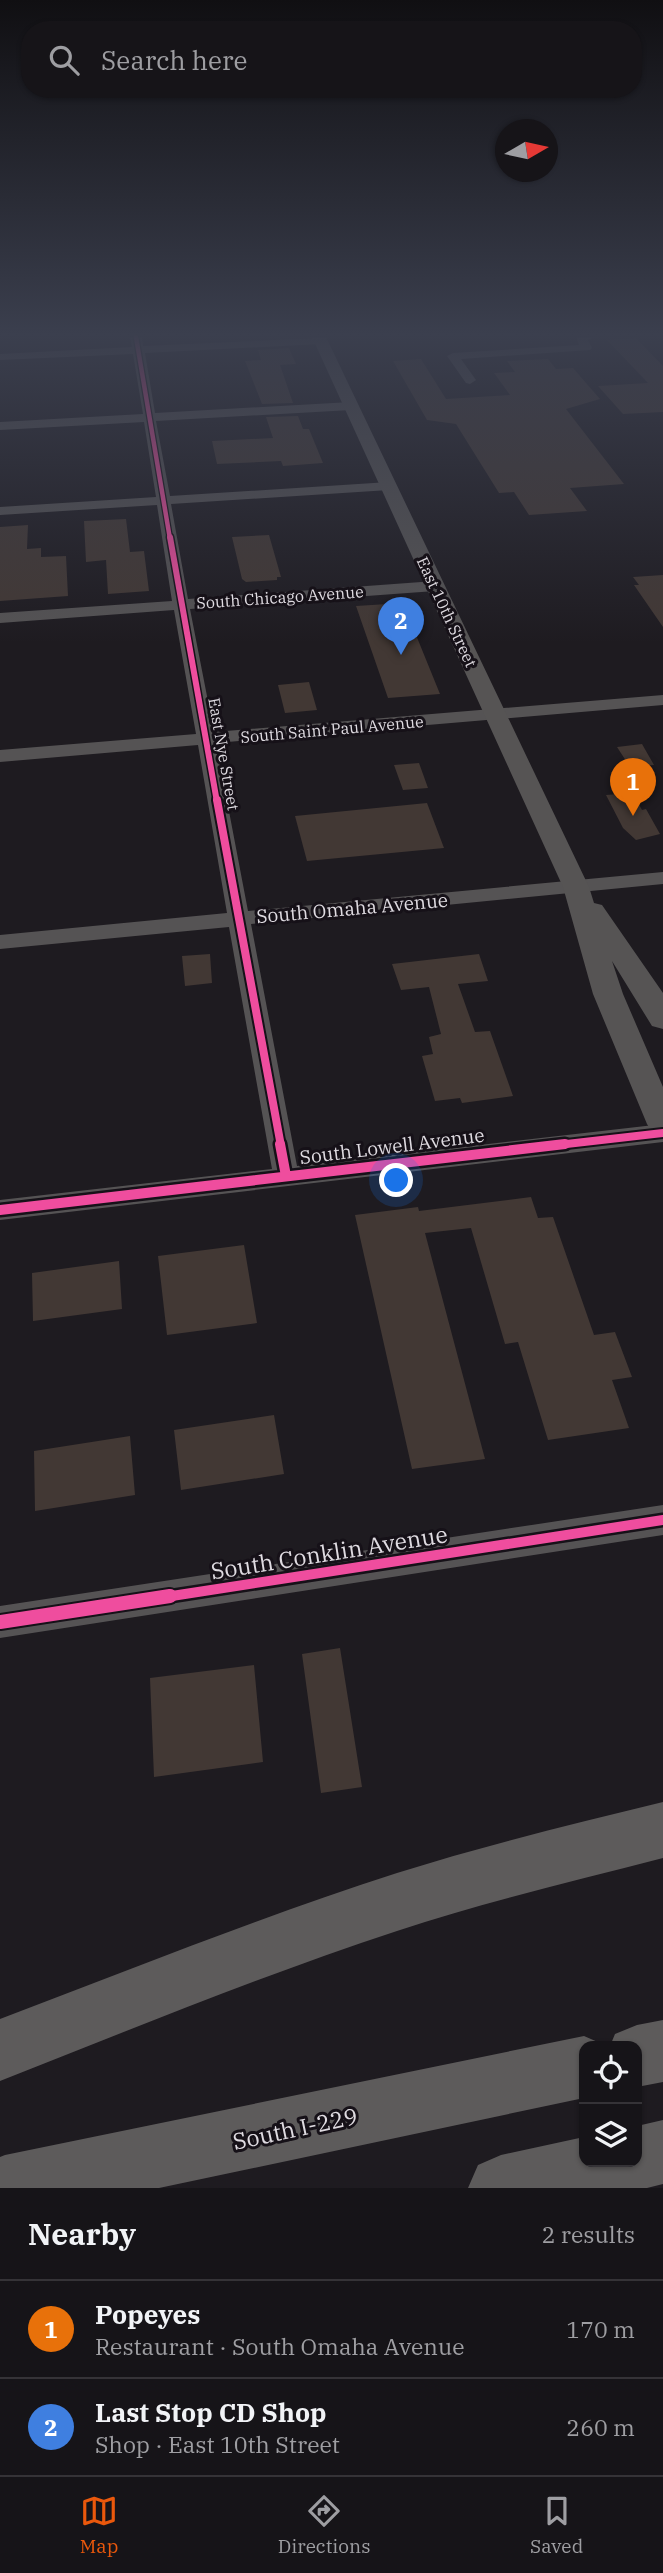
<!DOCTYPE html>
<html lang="en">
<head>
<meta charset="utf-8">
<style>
	:root { --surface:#161418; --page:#1f1d21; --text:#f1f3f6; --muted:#9e9ea2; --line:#353337; --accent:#ea580c }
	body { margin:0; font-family:"IBM Plex Serif",serif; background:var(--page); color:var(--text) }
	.controls { position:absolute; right:21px; bottom:21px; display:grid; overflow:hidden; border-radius:14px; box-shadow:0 2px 5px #0004 }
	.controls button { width:63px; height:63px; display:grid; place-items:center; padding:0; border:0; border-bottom:2px solid var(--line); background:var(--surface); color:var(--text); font:35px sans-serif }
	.compass { position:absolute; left:495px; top:119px; width:63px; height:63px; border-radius:50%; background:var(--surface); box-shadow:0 2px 5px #0004; rotate:81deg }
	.you { position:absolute; left:397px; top:1181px; width:24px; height:24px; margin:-18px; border:5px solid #fff; border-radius:50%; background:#1a73e8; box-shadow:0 0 0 10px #1a73e833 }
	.badge { display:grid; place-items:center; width:46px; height:46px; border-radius:50%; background:var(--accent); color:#fff; font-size:23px; font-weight:700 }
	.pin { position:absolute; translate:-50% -58px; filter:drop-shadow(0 2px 4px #0008) }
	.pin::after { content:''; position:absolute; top:37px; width:24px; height:21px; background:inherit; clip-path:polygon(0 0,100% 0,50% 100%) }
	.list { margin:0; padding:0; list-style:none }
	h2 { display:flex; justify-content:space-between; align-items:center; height:91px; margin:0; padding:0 28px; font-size:30px }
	h2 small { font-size:23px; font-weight:400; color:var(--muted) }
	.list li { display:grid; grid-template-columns:46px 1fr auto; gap:21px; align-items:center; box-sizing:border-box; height:98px; padding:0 28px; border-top:2px solid var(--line) }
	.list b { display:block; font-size:26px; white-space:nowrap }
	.list p { margin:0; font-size:23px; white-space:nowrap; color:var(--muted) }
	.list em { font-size:23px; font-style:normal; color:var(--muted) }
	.icon { flex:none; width:38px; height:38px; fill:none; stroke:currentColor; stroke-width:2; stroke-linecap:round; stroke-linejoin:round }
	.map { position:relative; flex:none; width:663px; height:2188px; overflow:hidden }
	.search { position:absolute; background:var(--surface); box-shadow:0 2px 5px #0004; left:21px; right:21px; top:21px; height:77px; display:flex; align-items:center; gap:18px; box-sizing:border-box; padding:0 24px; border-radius:28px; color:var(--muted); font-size:26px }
	.sheet { height:287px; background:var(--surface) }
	nav { display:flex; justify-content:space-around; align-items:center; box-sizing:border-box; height:98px; border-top:2px solid var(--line); background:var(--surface); font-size:19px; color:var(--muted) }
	nav a { display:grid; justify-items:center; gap:4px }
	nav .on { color:var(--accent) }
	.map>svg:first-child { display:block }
	.building { fill:#423834 }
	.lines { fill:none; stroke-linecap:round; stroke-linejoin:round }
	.minor { fill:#555354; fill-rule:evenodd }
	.major { fill:#565454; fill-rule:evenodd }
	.highway { fill:#5d5b5b; fill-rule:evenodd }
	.cycleway-far4-casing { stroke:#161118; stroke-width:7 }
	.cycleway-far3-casing { stroke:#161118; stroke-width:9 }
	.cycleway-far2-casing { stroke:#161118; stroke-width:12 }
	.cycleway-far1-casing { stroke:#161118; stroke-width:15 }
	.cycleway-casing { stroke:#161118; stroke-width:18 }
	.cycleway-far4 { stroke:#ef4d9e; stroke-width:4.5 }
	.cycleway-far3 { stroke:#ef4d9e; stroke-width:6 }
	.cycleway-far2 { stroke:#ef4d9e; stroke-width:8 }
	.cycleway-far1 { stroke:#ef4d9e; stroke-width:10 }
	.cycleway { stroke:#ef4d9e; stroke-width:14 }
	.labels { text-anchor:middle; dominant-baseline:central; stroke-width:6; stroke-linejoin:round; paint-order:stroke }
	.far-street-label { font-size:16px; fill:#dfdbe1; stroke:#161118 }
	.street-label { font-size:19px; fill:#dfdbe1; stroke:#161118 }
	.near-street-label { font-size:23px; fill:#dfdbe1; stroke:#161118 }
</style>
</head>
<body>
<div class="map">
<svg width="663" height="2188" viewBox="0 0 663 2188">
	<rect width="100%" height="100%" fill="#1e1b20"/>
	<!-- building -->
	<path class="building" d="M 636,338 L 663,366 L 663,412 L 623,414 L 598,386 L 648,383 L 607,340 Z
		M 289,348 L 296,364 L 280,365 L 293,403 L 262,404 L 245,361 L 261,360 L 258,350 Z
		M 421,359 L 446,399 L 510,395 L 494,373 L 515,372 L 507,361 L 548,359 L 556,369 L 573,368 L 600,399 L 566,409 L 624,484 L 570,488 L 587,511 L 529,515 L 514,492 L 499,493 L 456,424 L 427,420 L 393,361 Z
		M 298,416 L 303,429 L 309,429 L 323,463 L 283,466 L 281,461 L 217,464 L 212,441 L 273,438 L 266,417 Z
		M 126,519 L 130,552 L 144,551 L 149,591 L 108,594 L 106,560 L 86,562 L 84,521 Z
		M 28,525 L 27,549 L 41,548 L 41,557 L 66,556 L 68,596 L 0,601 L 0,527 Z
		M 269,535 L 281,577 L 277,577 L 277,580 L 246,582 L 242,579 L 232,537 Z
		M 663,575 L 663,627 L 634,585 L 639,585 L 633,577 Z
		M 403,603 L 440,694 L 388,698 L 356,606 Z
		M 309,682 L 317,710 L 285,713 L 278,685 Z
		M 642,744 L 654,765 L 630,767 L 617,747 Z
		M 419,763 L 428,788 L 403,790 L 394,765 Z
		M 633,793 L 642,810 L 646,809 L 660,834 L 636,840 L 623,828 L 606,795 Z
		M 427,803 L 444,848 L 307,861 L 295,816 Z
		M 210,954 L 212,983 L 185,986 L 182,956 Z
		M 479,954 L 488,981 L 458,984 L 475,1032 L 490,1031 L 513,1096 L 462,1103 L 460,1098 L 435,1101 L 422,1056 L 433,1054 L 429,1037 L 441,1034 L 429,987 L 401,990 L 392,964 Z
		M 531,1197 L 538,1218 L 553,1217 L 594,1335 L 615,1332 L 632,1377 L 612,1380 L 629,1428 L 548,1440 L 518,1342 L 505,1344 L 471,1228 L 425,1233 L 485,1459 L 412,1469 L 355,1215 L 418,1207 L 419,1211 Z
		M 244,1245 L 257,1323 L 167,1335 L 158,1256 Z
		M 119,1261 L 122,1309 L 33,1321 L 32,1273 Z
		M 274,1415 L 284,1474 L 181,1490 L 174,1430 Z
		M 130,1436 L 135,1495 L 35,1511 L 34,1451 Z
		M 340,1648 L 362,1787 L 321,1793 L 302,1654 Z
		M 254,1665 L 263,1762 L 154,1777 L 150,1678 Z"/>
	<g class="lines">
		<!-- minor -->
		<path class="minor" d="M 130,337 L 142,337 L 143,346 L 321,338 L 327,341 L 321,344 L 145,353 L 155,413 L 351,402 L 357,406 L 351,410 L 156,421 L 170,496 L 389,482 L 396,486 L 389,490 L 171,504 L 188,599 L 435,581 L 443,586 L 435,591 L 190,609 L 214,732 L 663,695 L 663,705 L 216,743 L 248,911 L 663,872 L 663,884 L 251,924 L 297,1166 L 663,1124 L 663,1142 L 0,1220 L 0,1200 L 272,1169 L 229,927 L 0,949 L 0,935 L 227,913 L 198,745 L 0,762 L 0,750 L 196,734 L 174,610 L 0,623 L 0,613 L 172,601 L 157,505 L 0,515 L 0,507 L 156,497 L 144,422 L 0,430 L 0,422 L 143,414 L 133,354 L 0,360 L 0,354 L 132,347 Z
			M 576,337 L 594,337 L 588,340 L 592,348 L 590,350 L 461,359 L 476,380 L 470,384 L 466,383 L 447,356 L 453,353 L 579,345 Z
			M 663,1505 L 663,1535 L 0,1638 L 0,1606 Z"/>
		<!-- major -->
		<path class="major" d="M 312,337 L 326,337 L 589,887 L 594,903 L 602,905 L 663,993 L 663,1029 L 652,1026 L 612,961 L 623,994 L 663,1087 L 663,1136 L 652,1132 L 647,1124 L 593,994 L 563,887 Z"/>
		<!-- highway -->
		<path class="highway" d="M 663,1802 L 663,1858 C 574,1881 484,1902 397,1931 C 263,1975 132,2029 0,2081 L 0,2019 C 132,1969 263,1916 397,1873 C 485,1845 574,1824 663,1802 Z
			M 663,2020 L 663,2082 L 637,2087 L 637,2046 L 610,2046 L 615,2034 L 637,2025 Z
			M 584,2036 L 607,2046 L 584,2046 L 584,2098 L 159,2188 L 0,2188 L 0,2157 L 5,2155 Z
			M 663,2120 L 663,2184 L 647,2188 L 468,2188 L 478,2165 L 501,2155 L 584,2137 L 584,2162 L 637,2162 L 637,2126 Z"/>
		<!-- cycleway-far4 casing -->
		<g class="cycleway-far4-casing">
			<path id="cycleway-far4" d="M 136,337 L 170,539"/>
		</g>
		<!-- cycleway-far3 casing -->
		<g class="cycleway-far3-casing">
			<path id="cycleway-far3" d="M 170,537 L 217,802"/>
		</g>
		<!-- cycleway-far2 casing -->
		<g class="cycleway-far2-casing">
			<path id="cycleway-far2" d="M 217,800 L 281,1146
				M 549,1146 L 663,1133"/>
		</g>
		<!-- cycleway-far1 casing -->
		<g class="cycleway-far1-casing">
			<path id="cycleway-far1" d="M 280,1144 L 286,1176
				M 0,1210 L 565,1144
				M 159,1598 L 663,1520"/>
		</g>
		<!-- cycleway casing -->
		<g class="cycleway-casing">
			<path id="cycleway" d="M 0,1622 L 170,1596"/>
		</g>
		<!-- cycleway-far4 -->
		<use href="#cycleway-far4" class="cycleway-far4"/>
		<!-- cycleway-far3 -->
		<use href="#cycleway-far3" class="cycleway-far3"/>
		<!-- cycleway-far2 -->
		<use href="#cycleway-far2" class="cycleway-far2"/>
		<!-- cycleway-far1 -->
		<use href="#cycleway-far1" class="cycleway-far1"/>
		<!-- cycleway -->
		<use href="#cycleway" class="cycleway"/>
	</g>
	<!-- sky -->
	<linearGradient id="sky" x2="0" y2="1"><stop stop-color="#100f12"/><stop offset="0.52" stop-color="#3b3f4e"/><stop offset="1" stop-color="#3b3f4e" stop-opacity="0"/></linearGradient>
	<rect width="663" height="643" fill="url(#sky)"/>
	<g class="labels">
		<!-- far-street labels -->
		<g class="far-street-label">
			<text transform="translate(280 597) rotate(-4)">South Chicago Avenue</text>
			<text transform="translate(447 612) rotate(65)">East 10th Street</text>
			<text transform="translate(332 729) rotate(-5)">South Saint Paul Avenue</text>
			<text transform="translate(224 754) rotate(80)">East Nye Street</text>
		</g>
		<!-- street labels -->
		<g class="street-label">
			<text transform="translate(352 908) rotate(-5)">South Omaha Avenue</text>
			<text transform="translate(392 1146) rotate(-7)">South Lowell Avenue</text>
		</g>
		<!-- near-street labels -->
		<g class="near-street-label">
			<text transform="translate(329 1552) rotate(-9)">South Conklin Avenue</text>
			<text transform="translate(295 2128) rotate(-12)">South I-229</text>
		</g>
	</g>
</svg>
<div class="controls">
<button><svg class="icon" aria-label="locate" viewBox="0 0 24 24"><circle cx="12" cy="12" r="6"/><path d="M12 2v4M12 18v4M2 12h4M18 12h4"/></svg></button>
<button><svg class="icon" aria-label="layers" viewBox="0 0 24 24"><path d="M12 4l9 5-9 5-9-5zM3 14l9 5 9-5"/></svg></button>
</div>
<svg class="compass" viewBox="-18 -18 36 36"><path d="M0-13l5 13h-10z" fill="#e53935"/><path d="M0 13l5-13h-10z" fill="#9e9ea2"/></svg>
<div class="you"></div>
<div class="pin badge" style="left:633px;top:816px;background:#e8710a">1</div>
<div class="pin badge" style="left:401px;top:655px;background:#3f7fe0">2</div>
<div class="search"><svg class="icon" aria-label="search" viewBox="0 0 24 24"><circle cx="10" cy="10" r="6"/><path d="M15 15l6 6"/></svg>Search here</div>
</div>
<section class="sheet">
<h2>Nearby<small>2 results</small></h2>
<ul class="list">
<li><span class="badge" style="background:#e8710a">1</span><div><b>Popeyes</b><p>Restaurant · South Omaha Avenue</p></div><em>170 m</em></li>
<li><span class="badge" style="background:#3f7fe0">2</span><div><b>Last Stop CD Shop</b><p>Shop · East 10th Street</p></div><em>260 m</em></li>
</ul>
</section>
<nav>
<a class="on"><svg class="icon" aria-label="map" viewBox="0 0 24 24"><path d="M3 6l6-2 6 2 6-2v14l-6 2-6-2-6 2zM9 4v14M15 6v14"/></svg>Map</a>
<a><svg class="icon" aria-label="directions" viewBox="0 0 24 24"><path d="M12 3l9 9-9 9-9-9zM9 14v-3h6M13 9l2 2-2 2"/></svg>Directions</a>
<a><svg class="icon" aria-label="saved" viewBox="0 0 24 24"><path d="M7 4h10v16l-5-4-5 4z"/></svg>Saved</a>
</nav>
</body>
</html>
